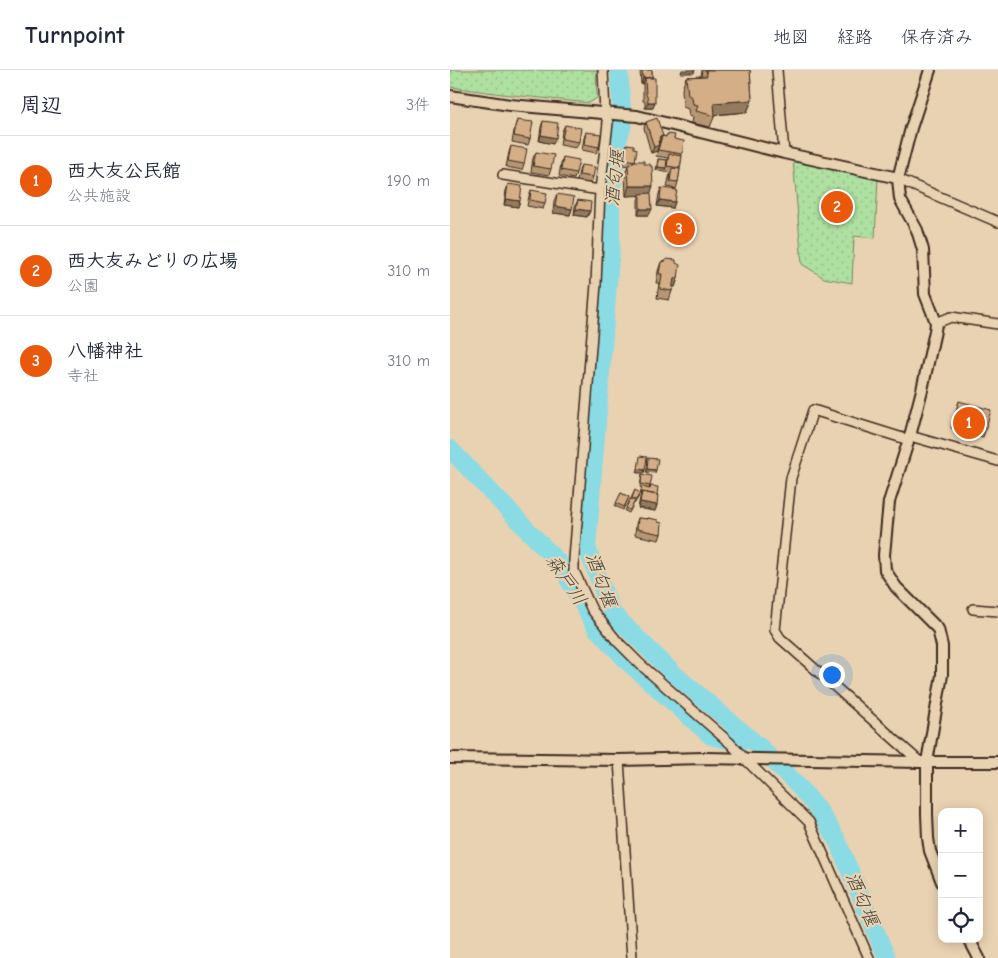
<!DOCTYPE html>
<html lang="ja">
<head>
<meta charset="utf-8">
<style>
	:root { --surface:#fff; --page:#f6f6f7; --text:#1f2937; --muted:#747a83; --line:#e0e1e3; --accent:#ea580c }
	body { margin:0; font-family:"Comic Neue","Klee One",sans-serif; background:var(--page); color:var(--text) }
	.controls { position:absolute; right:15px; bottom:15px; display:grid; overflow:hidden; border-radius:10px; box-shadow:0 2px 12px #0003 }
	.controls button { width:45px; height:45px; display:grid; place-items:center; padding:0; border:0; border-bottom:1px solid var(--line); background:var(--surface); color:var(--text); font:25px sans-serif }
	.you { position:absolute; left:381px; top:604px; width:18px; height:18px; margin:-12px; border:4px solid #fff; border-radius:50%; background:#1a73e8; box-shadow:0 0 0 8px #1a73e833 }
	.badge { display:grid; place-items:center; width:32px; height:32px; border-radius:50%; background:var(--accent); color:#fff; font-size:16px; font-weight:700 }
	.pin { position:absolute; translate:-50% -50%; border:2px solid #fff; box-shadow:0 1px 5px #0006 }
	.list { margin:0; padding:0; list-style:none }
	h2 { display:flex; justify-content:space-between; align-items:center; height:65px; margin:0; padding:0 20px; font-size:21px }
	h2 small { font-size:16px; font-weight:400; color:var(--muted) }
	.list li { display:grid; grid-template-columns:32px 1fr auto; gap:15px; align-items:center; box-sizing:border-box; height:90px; padding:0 20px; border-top:1px solid var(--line) }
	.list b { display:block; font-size:19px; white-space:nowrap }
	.list p { margin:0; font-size:16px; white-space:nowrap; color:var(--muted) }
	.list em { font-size:16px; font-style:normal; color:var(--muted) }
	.icon { flex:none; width:28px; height:28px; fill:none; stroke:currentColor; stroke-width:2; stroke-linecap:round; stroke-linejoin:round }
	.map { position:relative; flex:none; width:548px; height:888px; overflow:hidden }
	header { display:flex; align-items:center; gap:30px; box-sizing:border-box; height:70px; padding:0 25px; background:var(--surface); border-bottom:1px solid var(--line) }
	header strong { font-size:24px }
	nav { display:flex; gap:28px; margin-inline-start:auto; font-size:18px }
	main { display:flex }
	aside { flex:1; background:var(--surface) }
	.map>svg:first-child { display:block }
	.park { fill:url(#park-dots); stroke:#748560 }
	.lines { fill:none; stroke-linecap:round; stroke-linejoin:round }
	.river { stroke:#8adbe4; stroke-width:18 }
	.minor-casing { stroke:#3b2a1e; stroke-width:12 }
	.tertiary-casing { stroke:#3b2a1e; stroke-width:14 }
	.minor { stroke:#e9d2b2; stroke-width:9 }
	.tertiary { stroke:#e9d2b2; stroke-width:10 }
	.wall { fill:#b69673; stroke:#3b2a1e }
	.shaded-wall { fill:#947a5e; stroke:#3b2a1e }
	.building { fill:#d4ae86; stroke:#3b2a1e }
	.labels { text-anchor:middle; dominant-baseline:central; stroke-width:4.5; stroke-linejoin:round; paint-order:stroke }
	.water-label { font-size:19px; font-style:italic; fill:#47453c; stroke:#e9d2b2 }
</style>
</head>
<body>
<header>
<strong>Turnpoint</strong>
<nav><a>地図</a><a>経路</a><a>保存済み</a></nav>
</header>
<main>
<aside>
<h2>周辺<small>3件</small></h2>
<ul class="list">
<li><span class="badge">1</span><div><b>西大友公民館</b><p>公共施設</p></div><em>190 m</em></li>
<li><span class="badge">2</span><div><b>西大友みどりの広場</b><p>公園</p></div><em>310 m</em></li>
<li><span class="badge">3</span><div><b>八幡神社</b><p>寺社</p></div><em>310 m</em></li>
</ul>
</aside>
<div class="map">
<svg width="548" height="888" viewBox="0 0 548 888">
	<defs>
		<pattern id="park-dots" width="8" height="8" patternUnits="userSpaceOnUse" patternTransform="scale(1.25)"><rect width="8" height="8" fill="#aee0a1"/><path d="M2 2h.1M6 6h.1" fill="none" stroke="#97c08a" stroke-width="1.8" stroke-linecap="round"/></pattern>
	</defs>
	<rect width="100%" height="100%" fill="#e9d2b2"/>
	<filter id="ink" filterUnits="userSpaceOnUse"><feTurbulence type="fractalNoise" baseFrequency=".02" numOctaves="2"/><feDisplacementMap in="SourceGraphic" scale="10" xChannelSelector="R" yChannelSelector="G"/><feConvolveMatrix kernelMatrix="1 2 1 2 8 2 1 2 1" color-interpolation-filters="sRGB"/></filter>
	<g filter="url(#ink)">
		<!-- park -->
		<path class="park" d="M 0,0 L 146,0 L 147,28 L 139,33 L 52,24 L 0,17 Z
			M 343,89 L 428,108 L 425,168 L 404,166 L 402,213 L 374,208 L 352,194 Z"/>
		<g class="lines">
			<!-- river -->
			<path class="river" d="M 169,0 L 173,54 L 167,74 L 161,131 L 161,176 L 137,478 L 162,543 L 222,602 L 310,677 L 350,718 L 368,739 L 386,768 L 437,888
				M 0,379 L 109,493 L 147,559 L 179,593 L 261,666 L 290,673"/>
			<!-- minor casing -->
			<g class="minor-casing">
				<path id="minor" d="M 153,0 L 155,43 L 158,53 L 150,120 L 146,214 L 124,489 L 124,501 L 142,540 L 167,571 L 190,594 L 280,673 L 295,689 L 359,752 L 419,888
					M 327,0 L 334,83
					M 53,105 L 150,120
					M 448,109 L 548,152
					M 486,253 L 501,247 L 548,254
					M 460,366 L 548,391
					M 459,370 L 363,340 L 341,408 L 325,560 L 330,568 L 470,692
					M 523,539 L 548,541
					M 169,690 L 182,888"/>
			</g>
			<!-- tertiary casing -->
			<g class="tertiary-casing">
				<path id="tertiary" d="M 480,0 L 461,58 L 448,109 L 450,129 L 467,160 L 473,180 L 475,224 L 484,247 L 486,253 L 485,261 L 472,320 L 460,366 L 439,432 L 434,485 L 435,500 L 446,517 L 488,559 L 492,576 L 492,605 L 477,692 L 477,744 L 478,768 L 480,781 L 492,812
					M 0,26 L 60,35 L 187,46 L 334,83 L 448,108
					M 0,688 L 169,690 L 255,688 L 470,692 L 548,692
					M 519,869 L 529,888"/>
			</g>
			<!-- minor -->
			<use href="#minor" class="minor"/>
			<!-- tertiary -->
			<use href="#tertiary" class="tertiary"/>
		</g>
		<!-- wall -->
		<path class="wall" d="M 190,0 L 202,0 L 203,38 L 195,38 L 195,32 L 193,31 L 193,13 L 191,14 Z
			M 252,0 L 300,0 L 302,30 L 297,42 L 265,45 L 260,57 L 242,53 L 243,47 L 239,46 L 238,39 L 233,37 L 232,19 L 236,7 L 251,6 Z
			M 67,50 L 80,69 L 78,75 L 62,72 L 65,56 Z
			M 93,51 L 103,74 L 89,71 L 91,57 Z
			M 196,52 L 213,66 L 224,69 L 232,84 L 230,99 L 228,112 L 226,119 L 217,117 L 220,103 L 206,100 L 208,89 L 217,90 L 218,88 L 206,86 L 208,78 L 207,81 L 201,83 L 194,58 Z
			M 115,55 L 129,72 L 126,78 L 110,75 L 112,61 Z
			M 136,62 L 149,77 L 146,83 L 132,80 L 134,68 Z
			M 177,74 L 184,78 L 185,91 L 200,123 L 199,145 L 188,145 L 188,130 L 190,125 L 176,126 L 175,104 L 178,96 L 173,95 L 175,80 Z
			M 61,76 L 74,94 L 72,100 L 56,97 L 59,82 Z
			M 86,82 L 101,99 L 99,105 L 81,102 L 83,88 Z
			M 113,87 L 126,103 L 124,109 L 109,106 L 111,93 Z
			M 131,95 L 143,107 L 141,113 L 127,111 L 129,101 Z
			M 58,114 L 68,137 L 54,135 L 56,120 Z
			M 211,118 L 225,132 L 223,138 L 207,136 L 209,124 Z
			M 81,120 L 95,133 L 93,139 L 77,136 L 79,126 Z
			M 107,124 L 122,139 L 120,145 L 103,143 L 104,131 Z
			M 128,130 L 140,141 L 137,147 L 124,145 L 125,136 Z
			M 211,192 L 226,193 L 228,208 L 225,217 L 223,217 L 222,221 L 219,230 L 207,228 L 209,213 L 206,213 L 208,201 Z
			M 509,331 L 536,358 L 533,367 L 501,358 Z
			M 192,404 L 200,416 L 199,419 L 200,419 L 201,416 L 207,435 L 205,441 L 188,438 L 192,418 L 190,417 Z
			M 185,420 L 189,426 L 185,433 L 184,433 L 179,443 L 175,441 Z
			M 171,423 L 179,427 L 173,440 L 165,436 Z
			M 188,448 L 197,449 L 198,448 L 208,452 L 211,464 L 209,470 L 185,465 L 186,454 Z"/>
		<!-- shaded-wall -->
		<path class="shaded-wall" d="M 232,0 L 245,0 L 244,3 L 231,3 Z
			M 202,7 L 200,13 L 195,8 L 193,13 L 191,14 L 193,8 Z
			M 302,30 L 297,42 L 261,45 L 264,33 Z
			M 198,32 L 205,32 L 203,38 L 195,38 Z
			M 91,65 L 106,68 L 103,74 L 89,71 Z
			M 212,66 L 207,81 L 201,83 L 209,67 Z
			M 208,97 L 216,98 L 215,102 L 206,100 Z
			M 179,116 L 203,116 L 200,125 L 176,126 Z
			M 56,129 L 70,131 L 68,137 L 54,135 Z
			M 210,130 L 225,132 L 223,138 L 207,136 Z
			M 105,136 L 122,139 L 120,145 L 103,143 Z
			M 126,139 L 140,141 L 137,147 L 124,145 Z
			M 190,139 L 202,139 L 199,145 L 188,145 Z
			M 224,208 L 228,208 L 225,217 L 221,217 Z
			M 188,399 L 195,400 L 194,403 L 187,403 Z
			M 197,399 L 206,400 L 205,403 L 196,402 Z
			M 190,432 L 207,435 L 205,441 L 188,438 Z"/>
		<!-- building -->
		<path class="building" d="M 192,0 L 202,0 L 202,7 L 193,8 Z
			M 256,0 L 300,0 L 302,30 L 264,33 L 265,46 L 246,41 L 248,35 L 243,34 L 242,27 L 238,25 L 236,7 L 257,6 Z
			M 195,8 L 205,8 L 205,32 L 198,32 L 197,26 L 196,25 Z
			M 207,48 L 213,66 L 209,67 L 210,71 L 208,71 L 209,75 L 204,77 L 196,52 Z
			M 67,50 L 83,52 L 80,69 L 64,66 Z
			M 93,51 L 108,53 L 106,68 L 91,65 Z
			M 115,55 L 131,58 L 129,72 L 112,69 Z
			M 136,62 L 151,64 L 149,77 L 134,74 Z
			M 217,64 L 225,65 L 224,69 L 234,71 L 232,84 L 208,80 L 212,66 L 216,67 Z
			M 177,74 L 184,75 L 184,78 L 187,79 L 185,91 L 175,89 Z
			M 61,76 L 77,79 L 74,94 L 58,91 Z
			M 86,82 L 104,85 L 101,99 L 83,96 Z
			M 219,84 L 232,86 L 230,98 L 217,96 Z
			M 113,87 L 129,90 L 126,103 L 111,100 Z
			M 208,89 L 217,90 L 216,98 L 208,97 Z
			M 183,91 L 194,91 L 194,94 L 200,94 L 200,96 L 202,96 L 203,116 L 179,116 L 178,95 L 183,93 Z
			M 131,95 L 145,97 L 143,107 L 129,105 Z
			M 222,98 L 230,99 L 228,112 L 220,111 Z
			M 58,114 L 72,116 L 70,131 L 56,129 Z
			M 211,118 L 227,120 L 225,132 L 210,130 Z
			M 81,120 L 97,123 L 95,133 L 80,130 Z
			M 201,123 L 202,139 L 190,139 L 190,124 Z
			M 107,124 L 124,127 L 122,139 L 105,136 Z
			M 128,130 L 141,132 L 140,141 L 126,139 Z
			M 216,189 L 226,190 L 226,193 L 230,195 L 228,208 L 224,208 L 222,221 L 210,219 L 212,204 L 209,204 L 211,192 L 216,191 Z
			M 509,331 L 541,340 L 536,358 L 504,348 Z
			M 190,386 L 197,387 L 195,400 L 188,399 Z
			M 198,388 L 208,389 L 206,400 L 197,399 Z
			M 192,404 L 202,406 L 200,416 L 191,414 Z
			M 201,416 L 208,417 L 207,425 L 192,422 L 190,424 L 192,417 L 200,419 Z
			M 185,420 L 190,423 L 186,430 L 182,428 Z
			M 192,422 L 208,425 L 207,435 L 190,432 Z
			M 171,423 L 179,427 L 174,437 L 166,433 Z
			M 180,429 L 185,431 L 180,440 L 176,438 Z
			M 188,448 L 198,449 L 198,448 L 208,450 L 208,452 L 212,453 L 211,464 L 187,459 Z"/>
	</g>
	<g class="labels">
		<!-- water labels -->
		<g class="water-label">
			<text transform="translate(165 108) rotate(-84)">酒匂堰</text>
			<text transform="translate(116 510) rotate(56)">森戸川</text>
			<text transform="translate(151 510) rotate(70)">酒匂堰</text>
			<text transform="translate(412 829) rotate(67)">酒匂堰</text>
		</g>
	</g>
</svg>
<div class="controls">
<button>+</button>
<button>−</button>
<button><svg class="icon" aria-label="locate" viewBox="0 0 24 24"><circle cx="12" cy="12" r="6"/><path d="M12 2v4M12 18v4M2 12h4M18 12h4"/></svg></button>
</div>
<div class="you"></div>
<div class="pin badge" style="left:519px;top:353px">1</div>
<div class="pin badge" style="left:387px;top:137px">2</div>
<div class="pin badge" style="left:229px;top:159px">3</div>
</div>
</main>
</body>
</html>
